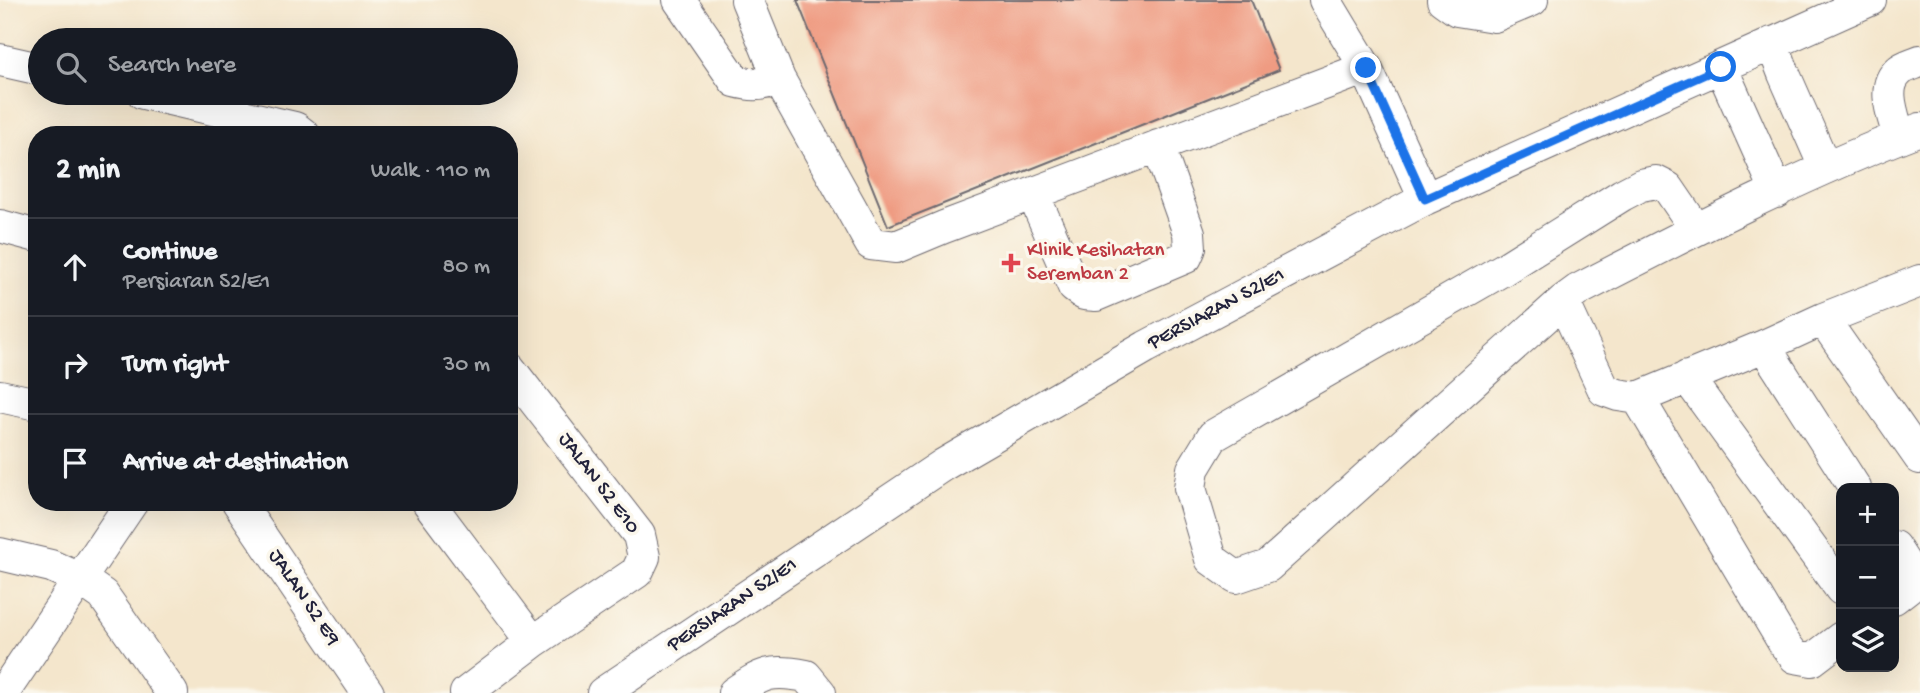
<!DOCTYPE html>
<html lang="en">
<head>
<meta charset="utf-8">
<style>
	:root { --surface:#171b24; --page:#242831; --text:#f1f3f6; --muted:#9ea1a6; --line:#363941 }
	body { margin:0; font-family:"Gochi Hand",sans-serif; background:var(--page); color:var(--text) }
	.controls { position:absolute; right:21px; bottom:21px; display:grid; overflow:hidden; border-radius:14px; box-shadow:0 7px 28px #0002 }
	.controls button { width:63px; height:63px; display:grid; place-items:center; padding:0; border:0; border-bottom:2px solid var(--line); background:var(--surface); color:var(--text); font:35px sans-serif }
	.stop { position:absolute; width:21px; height:21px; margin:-16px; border:5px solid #1a73e8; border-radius:50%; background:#fff }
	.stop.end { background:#1a73e8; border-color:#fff; box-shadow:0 2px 7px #0008 }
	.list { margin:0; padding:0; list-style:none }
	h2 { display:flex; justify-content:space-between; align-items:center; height:91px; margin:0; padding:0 28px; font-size:30px }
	h2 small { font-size:23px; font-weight:400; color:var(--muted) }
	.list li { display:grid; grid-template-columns:46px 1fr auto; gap:21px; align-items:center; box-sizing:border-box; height:98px; padding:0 28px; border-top:2px solid var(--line) }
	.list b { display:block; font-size:26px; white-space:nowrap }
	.list p { margin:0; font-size:23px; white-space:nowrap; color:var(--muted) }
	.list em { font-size:23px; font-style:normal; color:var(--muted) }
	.icon { flex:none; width:38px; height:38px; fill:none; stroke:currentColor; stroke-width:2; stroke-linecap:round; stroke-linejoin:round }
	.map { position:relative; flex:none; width:1920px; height:693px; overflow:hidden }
	.search { position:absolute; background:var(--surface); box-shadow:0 7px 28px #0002; left:28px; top:28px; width:490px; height:77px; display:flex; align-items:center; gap:18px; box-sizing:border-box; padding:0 24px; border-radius:38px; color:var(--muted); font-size:26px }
	.panel { position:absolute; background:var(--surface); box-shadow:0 7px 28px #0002; left:28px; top:126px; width:490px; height:385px; border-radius:28px }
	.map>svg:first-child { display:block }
	.building { fill:#ef9b82 }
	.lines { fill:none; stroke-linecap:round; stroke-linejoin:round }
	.minor-casing { stroke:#6c676e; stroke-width:34 }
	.minor { stroke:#fff; stroke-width:32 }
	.route { stroke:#1a73e8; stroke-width:9 }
	.health-dot { fill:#e0444e; stroke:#fbf7ec; stroke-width:2.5 }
	.labels { text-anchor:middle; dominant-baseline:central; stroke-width:7; stroke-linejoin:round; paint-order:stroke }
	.health-label { font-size:21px; fill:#be3a42; stroke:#fbf7ec; text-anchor:start }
	.street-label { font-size:21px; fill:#22223b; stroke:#fbf7ec }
</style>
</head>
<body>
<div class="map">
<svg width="1920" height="693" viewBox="0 0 1920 693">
	<rect width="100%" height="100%" fill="#fbf7ec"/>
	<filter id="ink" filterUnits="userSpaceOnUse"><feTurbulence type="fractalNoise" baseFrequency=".0143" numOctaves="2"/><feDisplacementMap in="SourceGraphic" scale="14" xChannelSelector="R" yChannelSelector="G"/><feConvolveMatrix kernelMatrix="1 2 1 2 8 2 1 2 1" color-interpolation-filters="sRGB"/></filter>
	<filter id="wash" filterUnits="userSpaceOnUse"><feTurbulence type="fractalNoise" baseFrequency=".00686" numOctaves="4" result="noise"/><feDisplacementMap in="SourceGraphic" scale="28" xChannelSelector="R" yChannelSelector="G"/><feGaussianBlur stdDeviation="1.57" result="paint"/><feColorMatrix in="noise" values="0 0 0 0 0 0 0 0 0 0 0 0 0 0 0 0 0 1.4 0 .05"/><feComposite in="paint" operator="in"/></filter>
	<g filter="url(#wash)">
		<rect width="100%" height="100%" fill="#f4e6cc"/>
		<g id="blocks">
			<!-- building -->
			<path class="building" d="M 797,0 L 1251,0 L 1279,70 L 888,226 Z"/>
		</g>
	</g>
	<g filter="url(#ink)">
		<use href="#blocks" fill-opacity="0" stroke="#6c676e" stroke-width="2"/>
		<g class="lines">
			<!-- minor casing -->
			<g class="minor-casing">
				<path id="minor" d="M 679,0 L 735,81 C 754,86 760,85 779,79
					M 747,0 L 779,79 L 871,244 L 896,247 L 944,227 L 1366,68
					M 1325,0 L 1366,68 L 1425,199
					M 1443,0 L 1457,10 L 1494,16 L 1532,0
					M 1772,43 L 1784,74 L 1825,167
					M 0,60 L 40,69
					M 1721,67 L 1777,192
					M 143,93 L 295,128 L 304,135
					M 1899,137 C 1894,117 1880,87 1899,71 C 1904,66 1914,64 1920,61
					M 1033,194 L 1074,287 L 1084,294 L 1096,295 L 1186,257 L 1190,248 L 1189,233 L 1158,146
					M 0,226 L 37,236
					M 1696,229 L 1668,188 L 1656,182 L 1641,185 L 1622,195 L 1504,269 L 1213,436 L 1193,469 L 1190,488 L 1211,559 L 1236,577 L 1268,566 L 1563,301 L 1578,290 C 1690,232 1803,174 1920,129
					M 1563,301 L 1604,390 L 1618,395 L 1638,398 L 1764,346 L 1823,319 L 1920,281
					M 1823,319 L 1920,458
					M 1764,346 L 1855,488
					M 1687,377 L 1841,589
					M 0,396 L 37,404
					M 1638,398 L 1784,643 L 1795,657 L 1812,660 L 1841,638
					M 238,502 L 368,693
					M 428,502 L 533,642
					M 1894,547 L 1916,581
					M 0,554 L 51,566 L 80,579 L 103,595 L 172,693
					M 1894,598 L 1920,578
					M 3,693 L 132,502
					M 466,693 L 533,642 L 637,572 L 644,557 L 639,535 L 509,368
					M 603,693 L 943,465 L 1146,347 L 1425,199 L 1870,0
					M 734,693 C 763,673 771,669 806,676 L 820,693"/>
			</g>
			<!-- minor -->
			<use href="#minor" class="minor"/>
		</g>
	</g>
	<g class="lines" filter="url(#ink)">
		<!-- route -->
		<path class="route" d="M 1366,68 L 1425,199 L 1721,67"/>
	</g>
	<!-- markers -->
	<path class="health-dot" d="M1007.5 252.5h7v7h7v7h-7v7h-7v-7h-7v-7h7z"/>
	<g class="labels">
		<!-- health labels -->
		<g class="health-label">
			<text x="1027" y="251">Klinik Kesihatan<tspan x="1027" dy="24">Seremban 2</tspan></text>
		</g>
		<!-- street labels -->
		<g class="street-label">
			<text transform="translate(1217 310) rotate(-28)">PERSIARAN S2/E1</text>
			<text transform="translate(598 484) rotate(53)">JALAN S2 E10</text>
			<text transform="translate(303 598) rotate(56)">JALAN S2 E9</text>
			<text transform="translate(733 606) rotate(-34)">PERSIARAN S2/E1</text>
		</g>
	</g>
</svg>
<div class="controls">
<button>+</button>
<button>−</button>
<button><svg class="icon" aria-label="layers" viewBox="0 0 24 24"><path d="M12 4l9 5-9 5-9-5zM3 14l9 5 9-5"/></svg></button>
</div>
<div class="stop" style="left:1721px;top:67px"></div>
<div class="stop end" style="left:1366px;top:68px"></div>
<div class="search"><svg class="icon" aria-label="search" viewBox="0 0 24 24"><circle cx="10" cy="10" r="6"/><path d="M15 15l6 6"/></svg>Search here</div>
<section class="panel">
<h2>2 min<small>Walk · 110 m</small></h2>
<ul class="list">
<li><svg class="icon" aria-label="ahead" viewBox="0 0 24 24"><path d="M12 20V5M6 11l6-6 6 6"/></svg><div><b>Continue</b><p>Persiaran S2/E1</p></div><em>80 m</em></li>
<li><svg class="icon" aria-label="right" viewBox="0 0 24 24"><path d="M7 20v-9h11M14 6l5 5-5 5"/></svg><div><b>Turn right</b></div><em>30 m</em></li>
<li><svg class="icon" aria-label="arrive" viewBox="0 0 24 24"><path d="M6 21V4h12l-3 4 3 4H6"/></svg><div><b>Arrive at destination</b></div></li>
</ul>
</section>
</div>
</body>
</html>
